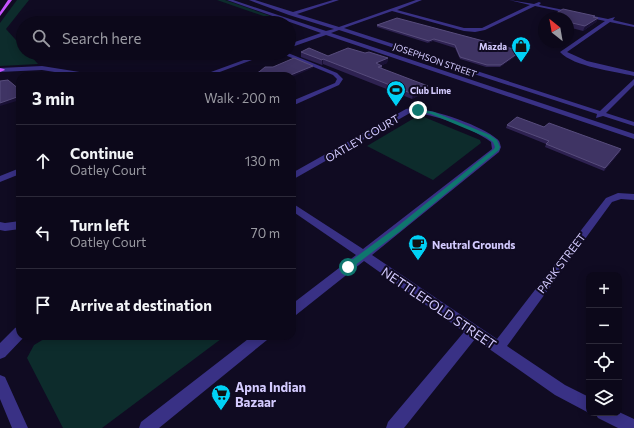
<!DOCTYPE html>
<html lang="en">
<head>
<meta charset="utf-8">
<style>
	:root { --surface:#0c081a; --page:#1a1627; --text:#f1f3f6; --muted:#9a9aa2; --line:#2c2939 }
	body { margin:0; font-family:Commissioner,sans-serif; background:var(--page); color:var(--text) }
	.controls { position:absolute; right:12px; bottom:12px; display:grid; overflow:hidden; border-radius:8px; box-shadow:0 2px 10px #0003 }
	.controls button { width:36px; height:36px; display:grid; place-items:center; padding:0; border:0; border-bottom:1px solid var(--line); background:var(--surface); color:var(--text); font:20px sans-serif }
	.compass { position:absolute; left:538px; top:12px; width:36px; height:36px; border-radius:50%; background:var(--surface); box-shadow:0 2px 10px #0003; rotate:329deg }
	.stop { position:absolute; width:12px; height:12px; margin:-9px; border:3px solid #0f766e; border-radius:50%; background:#fff }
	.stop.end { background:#0f766e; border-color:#fff; box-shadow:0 1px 4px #0008 }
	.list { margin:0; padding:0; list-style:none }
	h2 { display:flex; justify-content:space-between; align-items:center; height:52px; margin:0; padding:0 16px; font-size:17px }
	h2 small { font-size:13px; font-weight:400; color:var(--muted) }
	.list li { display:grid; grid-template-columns:26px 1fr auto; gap:12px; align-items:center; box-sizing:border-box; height:72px; padding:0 16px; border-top:1px solid var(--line) }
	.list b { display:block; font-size:15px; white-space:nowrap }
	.list p { margin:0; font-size:13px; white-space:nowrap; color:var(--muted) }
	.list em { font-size:13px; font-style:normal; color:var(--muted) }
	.icon { flex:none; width:22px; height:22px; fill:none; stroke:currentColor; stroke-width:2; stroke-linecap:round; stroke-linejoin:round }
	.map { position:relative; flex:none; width:634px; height:428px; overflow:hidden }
	.search { position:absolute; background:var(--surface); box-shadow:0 2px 10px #0003; left:16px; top:16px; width:280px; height:44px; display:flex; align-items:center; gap:10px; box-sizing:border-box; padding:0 14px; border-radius:22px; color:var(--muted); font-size:15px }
	.panel { position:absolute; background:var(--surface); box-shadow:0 2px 10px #0003; left:16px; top:72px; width:280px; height:268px; border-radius:12px }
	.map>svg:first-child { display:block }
	.green { fill:#0d2c2c }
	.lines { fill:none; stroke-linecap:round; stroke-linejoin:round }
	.minor { fill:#393185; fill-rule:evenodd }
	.major { fill:#c752ff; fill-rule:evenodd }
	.wall { fill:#2e2251 }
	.shaded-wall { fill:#1a1136 }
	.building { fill:#3f3464; stroke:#574c7c }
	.route { fill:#0f766e }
	.labels { text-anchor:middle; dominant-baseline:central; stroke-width:4; stroke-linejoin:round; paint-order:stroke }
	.far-poi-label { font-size:9px; font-weight:bold; fill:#d4cbff; stroke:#100b22; text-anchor:end }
	.far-street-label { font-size:9px; fill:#d4cbff; stroke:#100b22 }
	.street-label { font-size:11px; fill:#d4cbff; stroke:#100b22 }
	.poi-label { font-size:11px; font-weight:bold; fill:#d4cbff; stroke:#100b22; text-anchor:start }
	.near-street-label { font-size:13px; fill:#d4cbff; stroke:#100b22 }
	.near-poi-label { font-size:13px; font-weight:bold; fill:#d4cbff; stroke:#100b22; text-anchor:start }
</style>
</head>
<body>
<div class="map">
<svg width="634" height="428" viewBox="0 0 634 428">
	<rect width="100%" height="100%" fill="#100b22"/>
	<!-- green -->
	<path class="green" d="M 17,0 L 29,0 L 6,29 L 23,48 L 23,53 L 28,53 L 38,64 L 0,66 L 0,23 Z
		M 217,0 L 225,0 L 288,22 L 284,23 Z
		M 416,117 L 424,117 L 480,140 L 481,143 L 433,180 L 367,146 Z
		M 49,336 L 225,336 L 102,428 L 63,428 L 27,358 L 34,345 Z"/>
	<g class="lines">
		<!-- minor -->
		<path class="minor" d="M 227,0 L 233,0 L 326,31 L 334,29 L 289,15 L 249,0 L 255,0 L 293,12 L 333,0 L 339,0 L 297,14 L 339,27 L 416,0 L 422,0 L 397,10 L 464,28 L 482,28 L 530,5 L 509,0 L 534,4 L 539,2 L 541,3 L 539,5 L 608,19 L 615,17 L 613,20 L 634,25 L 634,27 L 610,22 L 567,52 L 587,61 L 634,72 L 634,76 C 614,71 574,67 560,52 L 605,21 L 535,6 L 485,30 L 475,32 L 464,31 L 392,11 L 344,28 L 600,111 L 634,79 L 634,85 L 606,113 L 634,122 L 634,126 L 603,116 L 596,118 L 597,114 L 339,30 L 331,33 L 634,134 L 634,139 L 326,35 L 289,48 L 289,44 L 321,33 Z
			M 263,53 L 271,53 L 209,76 L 200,76 Z
			M 280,53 L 288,53 L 337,73 L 343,79 L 339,85 L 292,106 L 292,101 L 335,83 L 337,79 L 333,75 Z
			M 42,66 L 92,74 L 95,76 L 80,76 L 42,70 L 0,72 L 0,68 Z
			M 406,109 C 425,105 483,126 497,139 C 500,141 500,144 501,147 L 499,152 L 372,255 L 497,339 L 606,198 L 618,193 L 634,194 L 634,200 L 621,199 L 612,202 L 507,346 L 565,385 L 589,397 L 589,413 L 555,395 L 475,339 L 404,428 L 386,428 L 388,422 L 464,332 L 364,261 L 296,315 L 292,316 L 292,304 L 356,255 L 292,211 L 292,203 L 363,249 L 492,149 L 491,142 C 472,128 434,113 410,113 L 292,180 L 292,173 Z
			M 20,168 L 20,174 L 0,182 L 0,176 Z
			M 20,221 L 20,229 L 5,231 L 0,230 L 0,222 L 5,223 Z
			M 20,326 L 20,336 L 25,336 L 5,357 L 0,359 L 0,343 L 15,328 Z
			M 252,336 L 269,336 L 267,340 L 159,428 L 139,428 L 141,422 Z
			M 0,375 L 5,377 L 28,428 L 12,428 L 0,399 Z
			M 619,412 L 634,419 L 634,428 L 618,428 L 598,418 L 595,413 Z"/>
		<!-- major -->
		<path class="major" d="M 8,0 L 12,0 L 0,16 L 0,12 Z
			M 0,68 L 4,69 L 5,70 L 0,72 Z"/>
	</g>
	<!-- wall -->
	<path class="wall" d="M 595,16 L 594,17 L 598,18 L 596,22 L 583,31 L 568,27 L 568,18 Z
		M 377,25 L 520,53 L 500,67 L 486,67 L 460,59 L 455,48 L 433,41 L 428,43 L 377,27 Z
		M 301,52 L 328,56 L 365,53 L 388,58 L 387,63 L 382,65 L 382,69 L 427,91 L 412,99 L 323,64 L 322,65 L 301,57 Z
		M 507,125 L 544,127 L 620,152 L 604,171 L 545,147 L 546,144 L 506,128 Z"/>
	<!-- shaded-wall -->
	<path class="shaded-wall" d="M 598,18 L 596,22 L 583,31 L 585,26 Z
		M 434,39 L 433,41 L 428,43 L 429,41 Z
		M 521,51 L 520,53 L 500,67 L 501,65 Z
		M 388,58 L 387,63 L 376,68 L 376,63 Z
		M 323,59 L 323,64 L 322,65 L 322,60 Z
		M 313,66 L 313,68 L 292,77 L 292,76 L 288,76 Z
		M 428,86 L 427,91 L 412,99 L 413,94 Z
		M 20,96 L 20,100 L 0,106 L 0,103 Z
		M 621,149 L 620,152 L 604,171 L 605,168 Z"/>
	<!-- building -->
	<path class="building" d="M 563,9 L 595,16 L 593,17 L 598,18 L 585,26 L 568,22 L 568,18 L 548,18 Z
		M 397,18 L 521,51 L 501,65 L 487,65 L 460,57 L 455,45 L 434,39 L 429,41 L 377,25 Z
		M 309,48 L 328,56 L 348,48 L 365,53 L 369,52 L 388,58 L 376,63 L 382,66 L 378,67 L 428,86 L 413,94 L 323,59 L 322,60 L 301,52 Z
		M 294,58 L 313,66 L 288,76 L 248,76 L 259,72 L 265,67 L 273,67 Z
		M 8,80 L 20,90 L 20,96 L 0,103 L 0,81 Z
		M 517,117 L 544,127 L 549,123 L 621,149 L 605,168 L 546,144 L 549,141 L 507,125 Z"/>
	<!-- route -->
	<path class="route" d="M 418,109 L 434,112 L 490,135 L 497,140 L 500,147 L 499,150 L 399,232 L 350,269 L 345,269 L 345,265 L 394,229 L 494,149 L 495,147 L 493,142 L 486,137 L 431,114 L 416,111 Z"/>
	<!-- icons -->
	<defs>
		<g id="shop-pin" transform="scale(1)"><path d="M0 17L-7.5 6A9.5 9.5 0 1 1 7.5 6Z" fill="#00d1f6" stroke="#100b22"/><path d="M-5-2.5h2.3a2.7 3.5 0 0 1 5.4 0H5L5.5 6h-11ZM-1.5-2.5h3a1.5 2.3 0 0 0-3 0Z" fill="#111"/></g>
		<g id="stadium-pin" transform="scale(1)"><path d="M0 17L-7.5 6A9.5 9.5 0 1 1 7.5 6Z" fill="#00d1f6" stroke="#100b22"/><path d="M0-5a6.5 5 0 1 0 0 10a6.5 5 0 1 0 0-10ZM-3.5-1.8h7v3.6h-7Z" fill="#111"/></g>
		<g id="cafe-pin" transform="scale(1)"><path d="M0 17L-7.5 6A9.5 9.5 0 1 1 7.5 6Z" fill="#00d1f6" stroke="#100b22"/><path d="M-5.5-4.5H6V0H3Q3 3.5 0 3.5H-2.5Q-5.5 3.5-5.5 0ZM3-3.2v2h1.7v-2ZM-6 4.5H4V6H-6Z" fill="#111"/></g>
		<g id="supermarket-pin" transform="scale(1)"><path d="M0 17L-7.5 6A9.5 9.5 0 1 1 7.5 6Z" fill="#00d1f6" stroke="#100b22"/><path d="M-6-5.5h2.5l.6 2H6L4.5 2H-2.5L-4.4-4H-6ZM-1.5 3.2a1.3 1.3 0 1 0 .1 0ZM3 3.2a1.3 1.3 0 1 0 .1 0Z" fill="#111"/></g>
	</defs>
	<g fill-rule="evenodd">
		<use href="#shop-pin" x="521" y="46"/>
		<use href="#stadium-pin" x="396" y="90"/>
		<use href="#cafe-pin" x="418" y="244"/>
		<use href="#supermarket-pin" x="221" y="394"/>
	</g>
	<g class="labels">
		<!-- far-poi labels -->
		<g class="far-poi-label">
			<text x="507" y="46">Mazda</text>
			<text x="410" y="90" text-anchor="start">Club Lime</text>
		</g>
		<!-- far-street labels -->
		<g class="far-street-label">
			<text transform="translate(435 60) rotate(19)">JOSEPHSON STREET</text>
		</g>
		<!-- street labels -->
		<g class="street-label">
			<text transform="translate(362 138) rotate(-30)">OATLEY COURT</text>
			<text transform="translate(561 263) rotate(-53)">PARK STREET</text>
		</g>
		<!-- poi labels -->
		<g class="poi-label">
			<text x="432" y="244">Neutral Grounds</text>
		</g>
		<!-- near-street labels -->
		<g class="near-street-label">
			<text transform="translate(439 308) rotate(34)">NETTLEFOLD STREET</text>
		</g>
		<!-- near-poi labels -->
		<g class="near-poi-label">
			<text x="235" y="387">Apna Indian<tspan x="235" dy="15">Bazaar</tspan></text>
		</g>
	</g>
</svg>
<div class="controls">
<button>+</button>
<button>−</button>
<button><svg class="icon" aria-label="locate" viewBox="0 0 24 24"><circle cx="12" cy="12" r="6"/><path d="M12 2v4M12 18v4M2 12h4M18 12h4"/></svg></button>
<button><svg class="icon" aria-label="layers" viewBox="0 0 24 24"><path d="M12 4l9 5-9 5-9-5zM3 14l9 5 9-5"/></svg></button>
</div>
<svg class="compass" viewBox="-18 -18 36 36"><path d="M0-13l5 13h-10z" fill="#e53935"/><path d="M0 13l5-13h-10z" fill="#9a9aa2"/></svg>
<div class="stop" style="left:348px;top:267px"></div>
<div class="stop end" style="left:418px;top:110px"></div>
<div class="search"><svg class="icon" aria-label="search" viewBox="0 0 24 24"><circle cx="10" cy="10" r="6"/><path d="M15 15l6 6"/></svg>Search here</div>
<section class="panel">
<h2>3 min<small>Walk · 200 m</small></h2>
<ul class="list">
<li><svg class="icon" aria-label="ahead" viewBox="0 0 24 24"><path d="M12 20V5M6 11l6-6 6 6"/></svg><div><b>Continue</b><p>Oatley Court</p></div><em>130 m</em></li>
<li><svg class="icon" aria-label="left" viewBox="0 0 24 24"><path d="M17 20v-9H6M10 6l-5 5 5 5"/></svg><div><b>Turn left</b><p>Oatley Court</p></div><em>70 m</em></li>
<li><svg class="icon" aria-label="arrive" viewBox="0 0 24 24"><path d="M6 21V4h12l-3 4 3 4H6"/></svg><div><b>Arrive at destination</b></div></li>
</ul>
</section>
</div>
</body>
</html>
